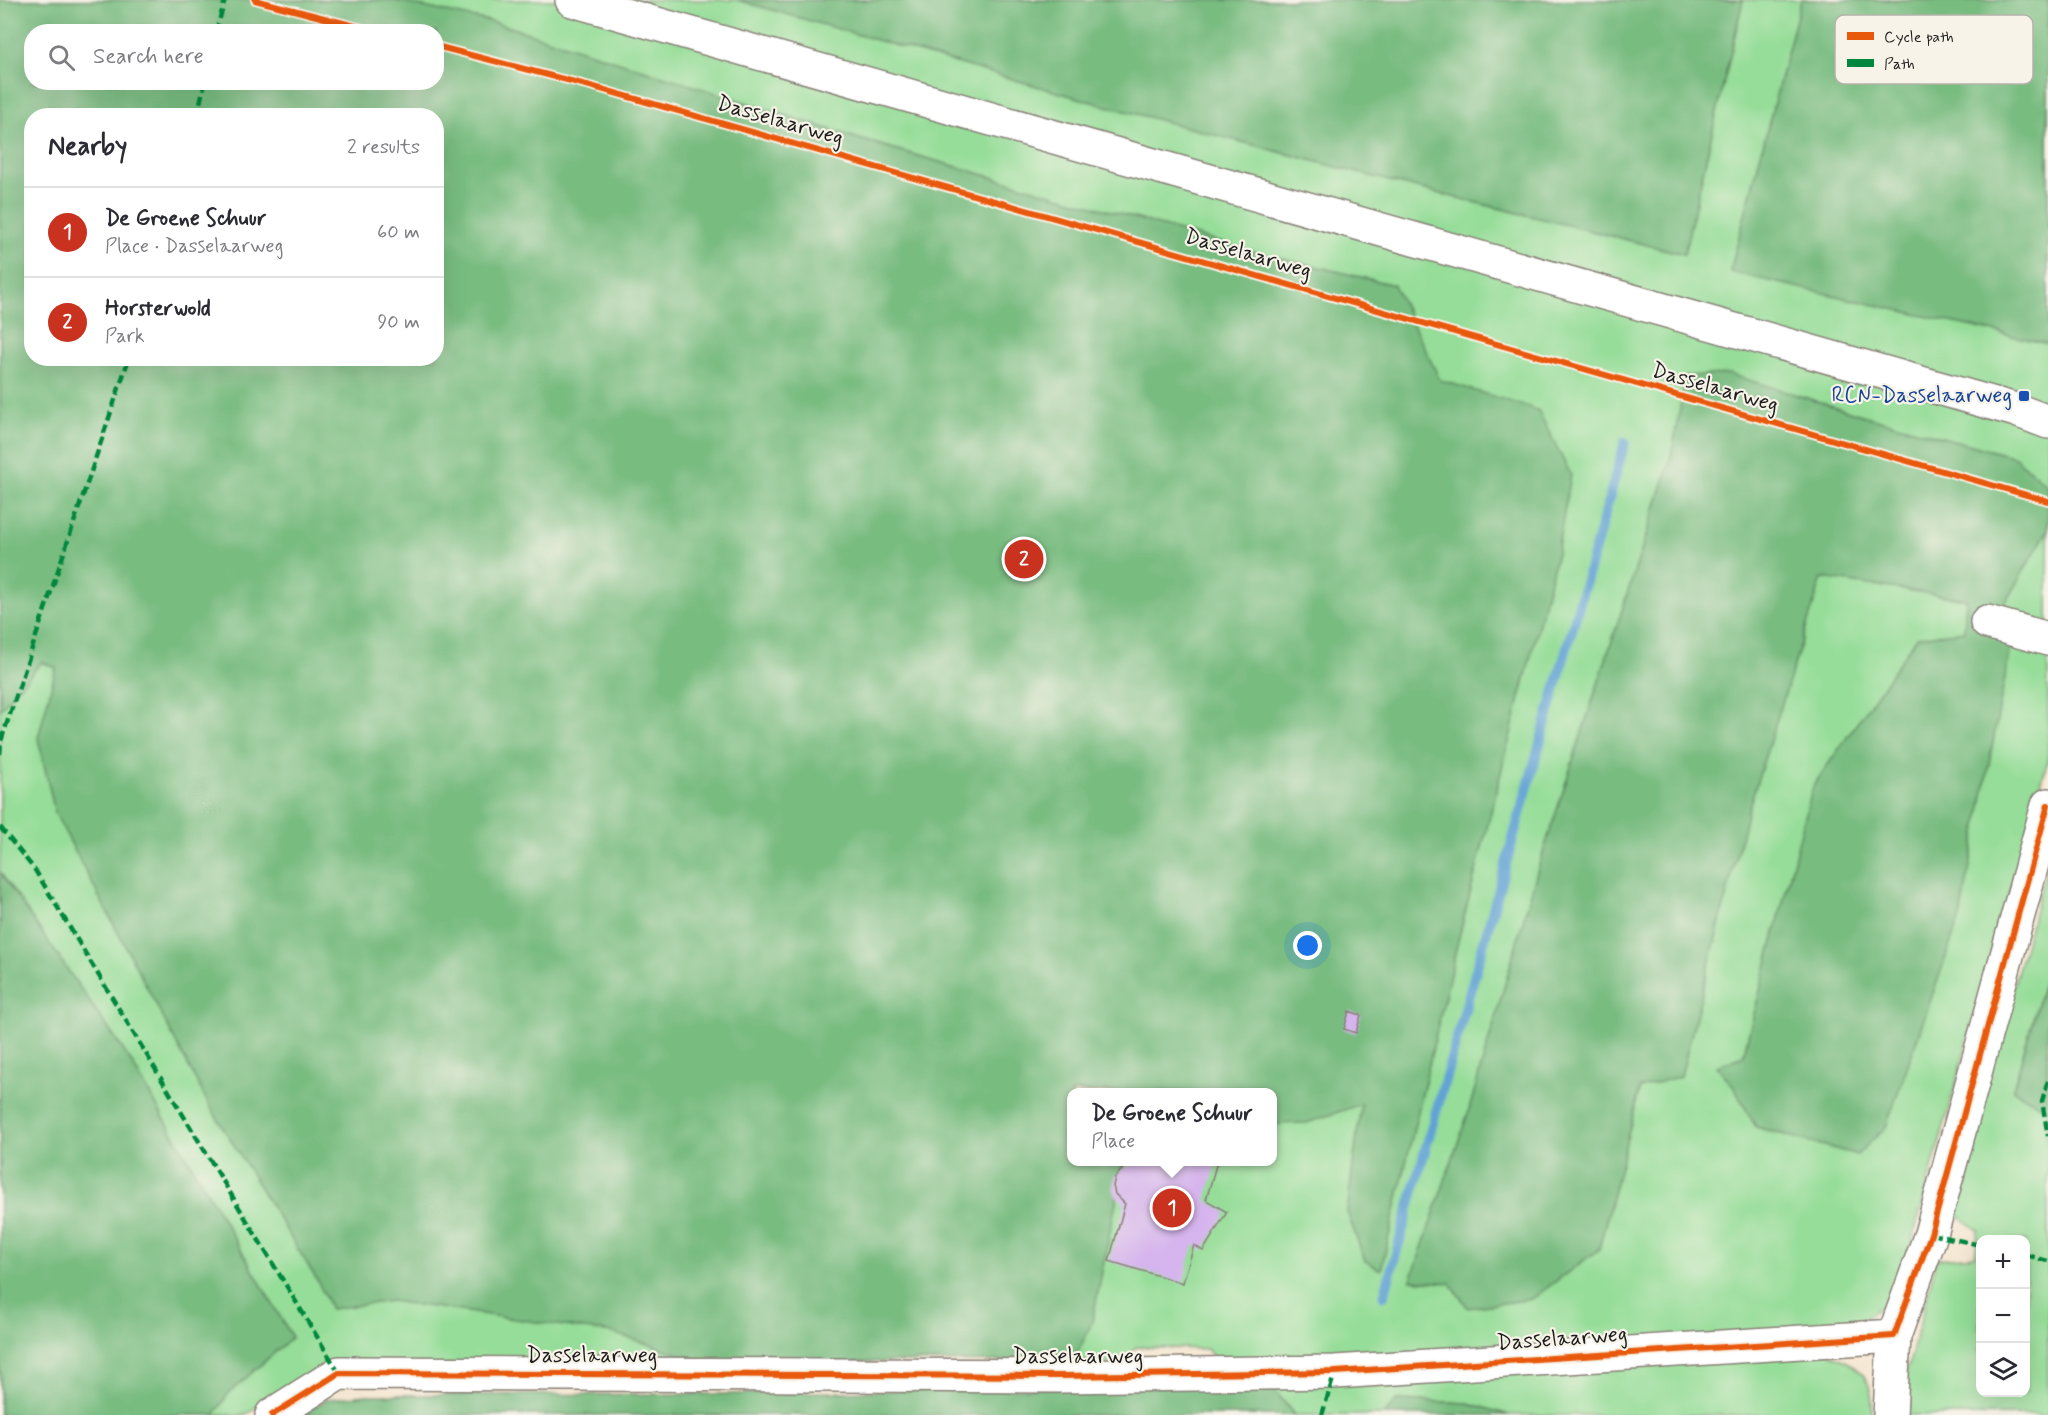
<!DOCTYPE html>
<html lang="en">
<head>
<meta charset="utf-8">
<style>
	:root { --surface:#fff; --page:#f7f7f7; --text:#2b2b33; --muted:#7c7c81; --line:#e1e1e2; --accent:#c8321e }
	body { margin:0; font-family:Mynerve,sans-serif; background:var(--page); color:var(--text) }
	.controls { position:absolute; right:18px; bottom:18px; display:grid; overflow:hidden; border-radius:12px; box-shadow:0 6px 24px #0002 }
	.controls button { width:54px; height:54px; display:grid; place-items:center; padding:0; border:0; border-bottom:2px solid var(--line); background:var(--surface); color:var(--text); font:30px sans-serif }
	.you { position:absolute; left:1308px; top:946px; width:21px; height:21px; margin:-15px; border:4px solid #fff; border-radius:50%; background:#1a73e8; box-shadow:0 0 0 9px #1a73e833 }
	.badge { display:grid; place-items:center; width:39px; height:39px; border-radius:50%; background:var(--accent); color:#fff; font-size:20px; font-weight:700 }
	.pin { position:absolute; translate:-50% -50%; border:3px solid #fff; box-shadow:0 2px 6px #0006 }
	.popup { position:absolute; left:1067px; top:1088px; width:210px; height:78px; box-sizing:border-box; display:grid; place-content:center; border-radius:12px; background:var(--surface); filter:drop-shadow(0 2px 4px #0005); font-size:20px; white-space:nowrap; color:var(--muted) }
	.popup b { font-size:22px; color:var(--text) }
	.popup::after { content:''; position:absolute; left:50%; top:100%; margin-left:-12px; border:12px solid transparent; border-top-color:var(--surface) }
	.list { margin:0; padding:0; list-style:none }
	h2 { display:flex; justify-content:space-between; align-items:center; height:78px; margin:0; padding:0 24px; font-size:26px }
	h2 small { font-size:20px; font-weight:400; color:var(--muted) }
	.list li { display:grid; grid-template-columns:39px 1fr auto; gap:18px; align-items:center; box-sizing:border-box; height:90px; padding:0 24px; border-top:2px solid var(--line) }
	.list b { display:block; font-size:22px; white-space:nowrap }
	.list p { margin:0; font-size:20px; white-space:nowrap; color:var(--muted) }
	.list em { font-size:20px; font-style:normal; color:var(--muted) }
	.icon { flex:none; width:33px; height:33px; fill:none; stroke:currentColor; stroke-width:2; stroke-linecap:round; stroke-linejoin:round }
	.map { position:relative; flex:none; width:2048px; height:1415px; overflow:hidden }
	.search { position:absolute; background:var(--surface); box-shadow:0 6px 24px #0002; left:24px; top:24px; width:420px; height:66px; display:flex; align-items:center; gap:15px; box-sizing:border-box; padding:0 21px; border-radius:24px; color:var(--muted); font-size:22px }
	.panel { position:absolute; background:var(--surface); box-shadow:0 6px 24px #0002; left:24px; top:108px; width:420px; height:258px; border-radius:24px }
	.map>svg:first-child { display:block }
	.green { fill:#95dd98; stroke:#587c5a; stroke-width:1.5; fill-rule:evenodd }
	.forest { fill:#78bc80; stroke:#4a6c4e; stroke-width:1.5; fill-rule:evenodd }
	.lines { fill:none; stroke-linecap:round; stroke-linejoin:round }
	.stream { stroke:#62a3d5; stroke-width:10 }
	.building { fill:#d6b4ed }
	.minor-casing { stroke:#888076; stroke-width:36 }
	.minor { stroke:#fff; stroke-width:33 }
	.quiet { stroke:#00873e; stroke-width:4.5; stroke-dasharray:9 4.5; stroke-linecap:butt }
	.cycleway-casing { stroke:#f7f3e8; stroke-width:10 }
	.cycleway { stroke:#e8590c; stroke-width:6 }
	.transit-dot { fill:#1a4fb4; stroke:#f7f3e8; stroke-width:2 }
	.labels { text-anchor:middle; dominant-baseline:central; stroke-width:4.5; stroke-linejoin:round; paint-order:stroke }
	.street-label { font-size:22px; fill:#1c1c1c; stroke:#f7f3e8 }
	.transit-label { font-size:22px; fill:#164399; stroke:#f7f3e8; text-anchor:end }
	.key { fill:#f7f3e8; stroke:#b5b2ab; stroke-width:1.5 }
	.key-label { font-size:16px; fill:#1c1c1c }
</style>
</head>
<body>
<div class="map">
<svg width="2048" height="1415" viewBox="0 0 2048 1415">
	<rect width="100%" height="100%" fill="#f7f3e8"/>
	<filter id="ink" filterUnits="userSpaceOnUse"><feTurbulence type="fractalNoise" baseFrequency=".0167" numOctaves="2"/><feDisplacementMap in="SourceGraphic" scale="12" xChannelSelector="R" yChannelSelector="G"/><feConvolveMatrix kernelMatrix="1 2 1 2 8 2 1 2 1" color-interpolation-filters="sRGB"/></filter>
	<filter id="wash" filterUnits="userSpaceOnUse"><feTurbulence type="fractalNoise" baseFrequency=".008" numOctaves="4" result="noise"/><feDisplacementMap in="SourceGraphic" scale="24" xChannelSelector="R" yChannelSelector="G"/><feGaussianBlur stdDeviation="1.35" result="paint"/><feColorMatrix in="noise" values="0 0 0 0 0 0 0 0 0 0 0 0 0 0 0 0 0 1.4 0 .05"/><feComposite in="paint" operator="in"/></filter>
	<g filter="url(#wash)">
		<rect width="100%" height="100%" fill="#f5e5cf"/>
		<!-- green -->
		<path class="green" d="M 0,0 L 2048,0 L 2048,760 L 1992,952 L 1911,1245 L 1888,1301 L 1856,1325 L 1515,1352 L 1216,1360 L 1207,1349 L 1136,1347 L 1119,1364 L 1074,1361 L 1080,1346 L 621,1335 L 708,1363 L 320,1368 L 245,1415 L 0,1415 ZM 32,32 L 436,32 L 436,82 L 32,82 ZM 32,116 L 436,116 L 436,358 L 32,358 ZM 1072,1092 L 1272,1092 L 1272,1162 L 1072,1162 Z
			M 2048,863 L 2048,966 L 2013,1089 L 2048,1110 L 2048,1415 L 1900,1415 L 1901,1394 L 1937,1259 L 1975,1256 L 1978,1230 L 1951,1210 ZM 1980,1240 L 2026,1240 L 2026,1392 L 1980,1392 Z
			M 1827,1352 C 1860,1367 1874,1375 1872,1415 L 1509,1415 L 1468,1403 L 1397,1400 L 1384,1415 L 1294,1415 L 1270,1384 Z"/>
		<!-- forest -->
		<path class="forest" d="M 0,0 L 391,0 L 494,22 L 863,140 L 1239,248 L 1394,285 L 1440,380 L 1538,410 L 1571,475 L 1557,553 L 1456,949 L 1381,1270 L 1365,1261 L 1347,1212 L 1361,1104 L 1307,1123 L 1273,1124 L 1272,1092 L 1072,1092 L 1072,1162 L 1124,1162 L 1092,1322 L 1074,1361 L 708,1363 L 613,1333 L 391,1301 L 331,1309 L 317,1280 L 209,1105 L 55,813 L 38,738 L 56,668 L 42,662 L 0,709 ZM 32,32 L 436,32 L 436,82 L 32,82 ZM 32,116 L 436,116 L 436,358 L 32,358 Z
			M 737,0 L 1743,0 L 1684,254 L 1393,182 L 1099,104 Z
			M 1801,0 L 2048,0 L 2048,344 L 1730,272 Z
			M 1729,374 L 1865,416 L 2015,457 L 2048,486 L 2048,530 L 1996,618 L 2012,640 L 1961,914 L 1886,1127 L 1857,1155 L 1756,1127 L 1733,1086 L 1717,1066 L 1743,1056 L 1813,786 L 1917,637 L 1964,631 L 1966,599 L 1822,578 L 1748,810 L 1681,1076 L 1640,1088 L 1599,1249 L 1532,1299 L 1468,1308 L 1450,1283 L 1411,1280 L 1468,1113 L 1539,865 L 1670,462 L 1686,376 Z
			M 0,872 L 130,1060 L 292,1337 L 228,1394 L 214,1415 L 0,1415 Z
			M 2048,966 L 2048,1110 L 2013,1090 Z
			M 1270,1384 L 1294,1415 L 302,1415 L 327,1399 L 367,1395 L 724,1394 Z
			M 1397,1400 L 1468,1403 L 1509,1415 L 1384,1415 Z"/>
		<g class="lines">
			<!-- stream -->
			<path class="stream" d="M 1384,1296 L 1625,442"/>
		</g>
		<g id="blocks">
			<!-- building -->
			<path class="building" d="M 1349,1011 L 1361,1015 L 1356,1033 L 1344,1029 Z
				M 1137,1162 L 1217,1162 L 1206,1200 L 1227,1212 L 1203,1251 L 1194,1245 L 1183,1283 L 1109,1261 L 1125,1204 L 1115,1194 L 1113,1186 L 1115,1177 L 1124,1167 L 1136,1165 Z"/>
		</g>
	</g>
	<g filter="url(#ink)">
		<use href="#blocks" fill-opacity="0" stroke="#888076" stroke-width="1.5"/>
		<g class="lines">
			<!-- minor casing -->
			<g class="minor-casing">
				<path id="minor" d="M 572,0 L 2016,410 L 2048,422
					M 1987,622 L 2048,639
					M 272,1415 L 339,1373 L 1061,1376 L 1335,1372 L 1894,1336
					M 1890,1415 L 1894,1336 L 1931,1234 L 2048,805"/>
			</g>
			<!-- minor -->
			<use href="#minor" class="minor"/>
			<!-- quiet -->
			<path class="quiet" d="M 216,32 L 225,0
				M 197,116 L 205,82
				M 0,754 L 1,741 L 129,358
				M 0,827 L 35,870 L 339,1373
				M 2048,1081 L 2042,1101 L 2048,1136
				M 1931,1234 L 1980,1245
				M 2026,1255 L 2048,1261
				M 1322,1415 L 1335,1372"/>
			<!-- cycleway casing -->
			<g class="cycleway-casing">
				<path id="cycleway" d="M 255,0 L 378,32
					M 436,46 L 594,87 L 2048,501
					M 272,1415 L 339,1373 L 1061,1376 L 1335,1372 L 1894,1336 L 1931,1234 L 2048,805"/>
			</g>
			<!-- cycleway -->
			<use href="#cycleway" class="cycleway"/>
		</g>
	</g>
	<!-- markers -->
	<rect class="transit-dot" x="2018" y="390" width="12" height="12" rx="3"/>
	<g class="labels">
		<!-- street labels -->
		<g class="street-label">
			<text transform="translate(780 121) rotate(16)">Dasselaarweg</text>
			<text transform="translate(1248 254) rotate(16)">Dasselaarweg</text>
			<text transform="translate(1715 388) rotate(16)">Dasselaarweg</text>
			<text transform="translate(1562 1339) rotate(-4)">Dasselaarweg</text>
			<text x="592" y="1356">Dasselaarweg</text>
			<text x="1078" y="1357">Dasselaarweg</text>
		</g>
		<!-- transit labels -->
		<g class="transit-label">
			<text x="2012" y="396">RCN-Dasselaarweg</text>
		</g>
	</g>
	<!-- legend -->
	<rect x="1835" y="15" width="198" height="69" rx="9" class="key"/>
	<rect x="1847" y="32" width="27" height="8" fill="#e8590c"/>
	<rect x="1847" y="59" width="27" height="8" fill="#00873e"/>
	<g class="key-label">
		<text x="1884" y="42">Cycle path</text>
		<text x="1884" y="69">Path</text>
	</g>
</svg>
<div class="controls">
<button>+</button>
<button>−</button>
<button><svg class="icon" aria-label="layers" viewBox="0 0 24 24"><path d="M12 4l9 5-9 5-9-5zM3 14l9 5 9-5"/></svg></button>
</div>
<div class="you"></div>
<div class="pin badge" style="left:1172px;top:1208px">1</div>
<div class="popup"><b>De Groene Schuur</b>Place</div>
<div class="pin badge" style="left:1024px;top:559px">2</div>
<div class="search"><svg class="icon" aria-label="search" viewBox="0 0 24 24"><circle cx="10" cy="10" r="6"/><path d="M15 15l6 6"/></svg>Search here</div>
<section class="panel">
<h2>Nearby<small>2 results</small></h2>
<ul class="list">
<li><span class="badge">1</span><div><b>De Groene Schuur</b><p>Place · Dasselaarweg</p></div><em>60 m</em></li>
<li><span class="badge">2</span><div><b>Horsterwold</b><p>Park</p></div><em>90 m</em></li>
</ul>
</section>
</div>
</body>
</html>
